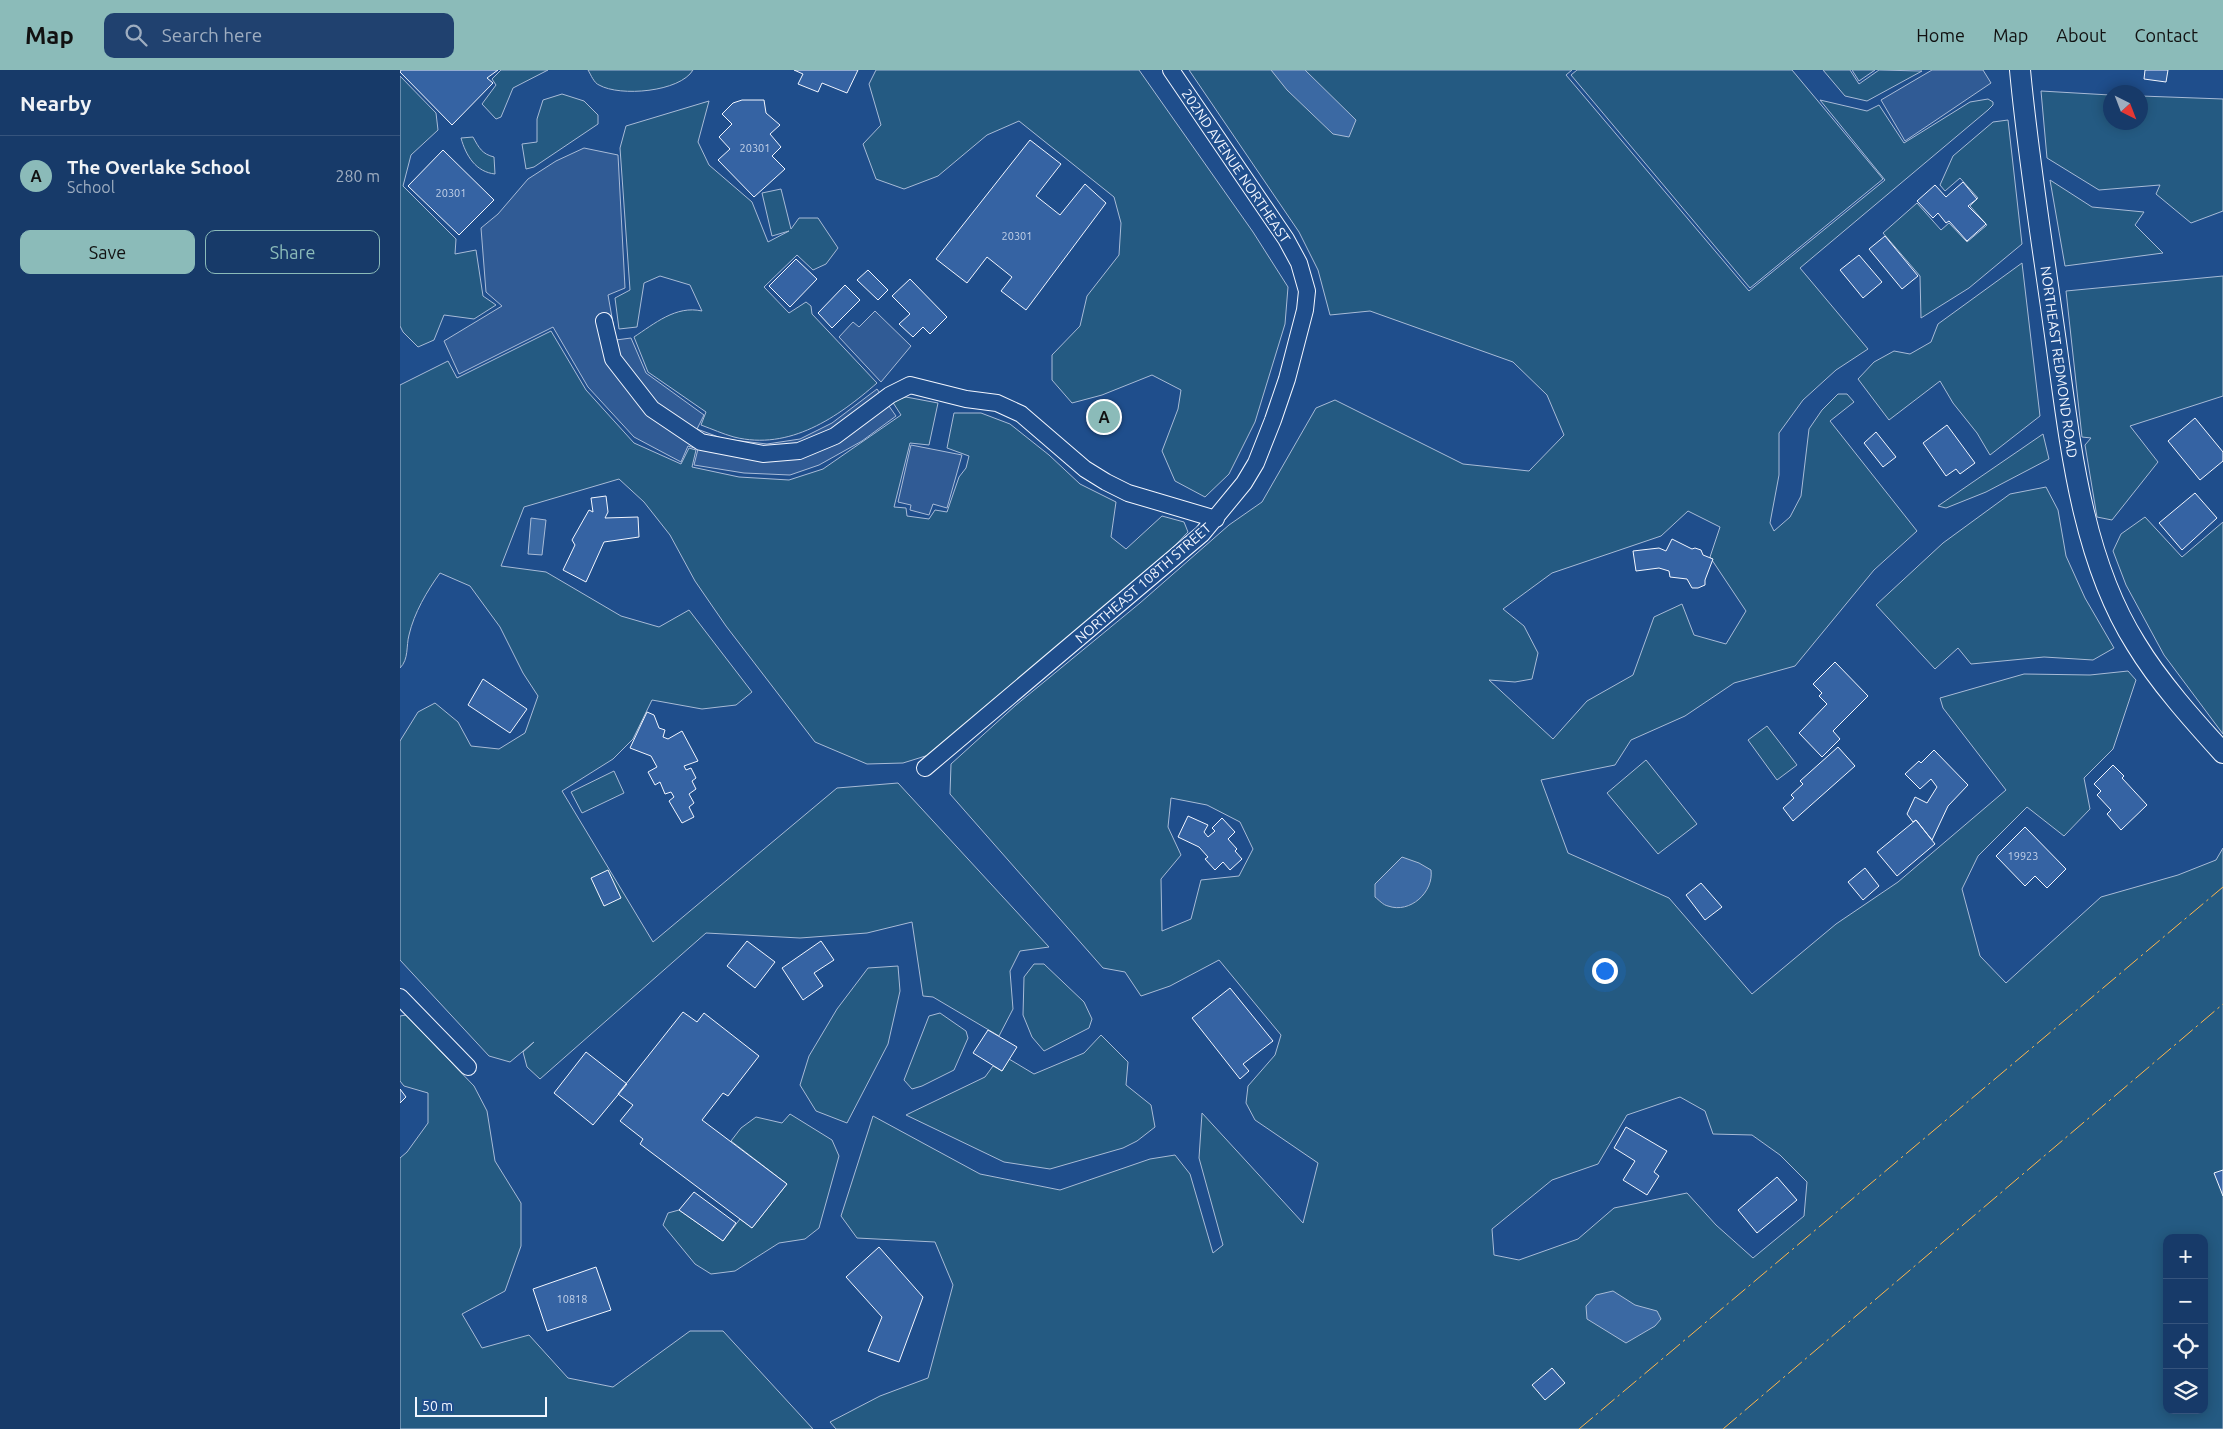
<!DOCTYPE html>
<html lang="en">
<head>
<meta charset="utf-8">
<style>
	:root { --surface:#173a69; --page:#20416f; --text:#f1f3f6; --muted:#9eadc0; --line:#36547d; --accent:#8bbbb9 }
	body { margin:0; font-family:Ubuntu,sans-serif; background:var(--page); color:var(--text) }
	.controls { position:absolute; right:15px; bottom:15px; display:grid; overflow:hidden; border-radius:10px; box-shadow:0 2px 12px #0003 }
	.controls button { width:45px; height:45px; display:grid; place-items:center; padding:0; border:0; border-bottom:1px solid var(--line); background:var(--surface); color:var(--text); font:25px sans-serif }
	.compass { position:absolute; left:1703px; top:15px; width:45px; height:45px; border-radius:50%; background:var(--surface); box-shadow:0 2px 12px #0003; rotate:138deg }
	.scale { position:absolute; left:15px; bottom:12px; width:132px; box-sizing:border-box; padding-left:5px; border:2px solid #f2f6ff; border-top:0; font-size:14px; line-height:18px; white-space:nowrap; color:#f2f6ff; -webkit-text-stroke:4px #1f4e8c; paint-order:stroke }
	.you { position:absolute; left:1204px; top:900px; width:18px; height:18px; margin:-12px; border:4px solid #fff; border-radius:50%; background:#1a73e8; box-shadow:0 0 0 8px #1a73e833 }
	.badge { display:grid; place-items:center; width:32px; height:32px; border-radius:50%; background:var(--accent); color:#111; font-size:16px; font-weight:700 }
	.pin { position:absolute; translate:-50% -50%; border:2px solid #fff; box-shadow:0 1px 5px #0006 }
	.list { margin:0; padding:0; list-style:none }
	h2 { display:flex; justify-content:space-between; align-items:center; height:65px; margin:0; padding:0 20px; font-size:21px }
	h2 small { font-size:16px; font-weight:400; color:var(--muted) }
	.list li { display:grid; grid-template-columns:32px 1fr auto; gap:15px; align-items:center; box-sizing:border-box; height:80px; padding:0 20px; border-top:1px solid var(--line) }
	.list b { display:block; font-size:19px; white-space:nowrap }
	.list p { margin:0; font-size:16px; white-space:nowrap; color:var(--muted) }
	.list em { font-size:16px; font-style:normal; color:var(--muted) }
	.actions { display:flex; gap:10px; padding:15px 20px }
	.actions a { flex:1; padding:11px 0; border:1px solid var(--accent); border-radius:10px; text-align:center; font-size:18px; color:var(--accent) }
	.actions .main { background:var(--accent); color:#111 }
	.icon { flex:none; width:28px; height:28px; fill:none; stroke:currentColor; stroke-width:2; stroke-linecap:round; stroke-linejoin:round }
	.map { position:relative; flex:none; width:1823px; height:1359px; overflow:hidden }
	header { display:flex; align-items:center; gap:30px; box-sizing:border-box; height:70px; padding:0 25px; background:var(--accent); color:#111 }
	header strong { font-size:24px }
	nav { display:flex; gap:28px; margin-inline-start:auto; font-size:18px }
	.search { width:350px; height:45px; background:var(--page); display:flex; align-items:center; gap:12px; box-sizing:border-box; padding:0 18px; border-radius:10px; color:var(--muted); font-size:19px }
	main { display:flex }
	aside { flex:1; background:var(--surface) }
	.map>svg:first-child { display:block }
	.green { fill:#245a82; stroke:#a8bbd7; fill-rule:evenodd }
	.parking { fill:#305b95; stroke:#a8bbd7 }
	.water { fill:#3b69a3; stroke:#a8bbd7 }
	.building { fill:#3563a3; stroke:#f2f6ff }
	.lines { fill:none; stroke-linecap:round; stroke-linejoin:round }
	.minor-casing { stroke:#f2f6ff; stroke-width:18 }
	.tertiary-casing { stroke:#f2f6ff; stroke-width:22 }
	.minor { stroke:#1f4e8c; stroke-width:16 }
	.tertiary { stroke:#1f4e8c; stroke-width:20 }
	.power { stroke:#ffb74d; stroke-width:1; stroke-dasharray:18 4 2.5 4; stroke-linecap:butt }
	.labels { text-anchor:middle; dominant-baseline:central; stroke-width:4; stroke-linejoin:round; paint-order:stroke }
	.number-label { font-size:11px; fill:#c3d1e8 }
	.street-label { font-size:14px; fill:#f2f6ff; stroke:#1f4e8c }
</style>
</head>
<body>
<header>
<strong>Map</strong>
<div class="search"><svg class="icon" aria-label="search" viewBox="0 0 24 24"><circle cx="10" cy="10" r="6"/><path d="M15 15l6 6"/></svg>Search here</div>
<nav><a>Home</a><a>Map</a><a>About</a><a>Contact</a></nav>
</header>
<main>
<aside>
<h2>Nearby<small></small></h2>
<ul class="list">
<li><span class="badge">A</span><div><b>The Overlake School</b><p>School</p></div><em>280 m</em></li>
</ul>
<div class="actions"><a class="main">Save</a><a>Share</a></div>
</aside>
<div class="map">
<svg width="1823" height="1359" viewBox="0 0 1823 1359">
	<rect width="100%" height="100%" fill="#1f4e8c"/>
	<!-- green -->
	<path class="green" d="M 101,0 L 148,0 L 113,18 L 101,47 L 96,49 L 82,34 L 96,15 L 92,9 Z
		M 188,0 L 293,0 C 280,22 220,27 199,15 C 194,13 191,5 188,0 Z
		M 476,0 L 739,0 L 853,162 L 888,217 L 885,254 L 855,352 L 829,404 L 805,427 L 775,411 L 762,381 L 778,339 L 781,320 L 752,305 L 702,325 L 672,333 L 652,310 L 652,285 L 680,256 L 687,226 L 719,185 L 721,153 L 714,127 L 619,51 L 587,65 L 538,106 L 504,119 L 476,109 L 463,74 L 481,55 L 469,14 Z
		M 789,0 L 1172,0 L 1166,5 L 1349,221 L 1485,110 L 1420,30 L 1467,41 L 1479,35 L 1504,73 L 1570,32 L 1588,29 L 1593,32 L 1593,35 L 1588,40 L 1400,198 L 1468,279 L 1436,300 L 1403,330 L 1379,363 L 1379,405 L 1370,453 L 1374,461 L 1390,447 L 1401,426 L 1409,359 L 1422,340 L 1438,324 L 1447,324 L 1454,332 L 1430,351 L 1517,461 L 1474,500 L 1395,596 L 1334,613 L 1285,646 L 1231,670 L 1215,695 L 1141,710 L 1168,783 L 1269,828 L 1352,924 L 1436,854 L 1498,812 L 1606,720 L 1543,638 L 1540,628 L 1624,604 L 1690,605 L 1728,601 L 1736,610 L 1713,679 L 1684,708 L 1690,739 L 1664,766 L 1627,737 L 1578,786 L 1562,819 L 1580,886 L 1606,913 L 1701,827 L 1778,805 L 1816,790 L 1823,778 L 1823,1359 L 436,1359 L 430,1352 L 480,1326 L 528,1308 L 553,1215 L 535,1172 L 457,1168 L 441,1146 L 473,1046 L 580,1104 L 660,1120 L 750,1089 L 775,1085 L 790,1104 L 813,1183 L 823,1175 L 799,1088 L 802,1043 L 903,1153 L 918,1093 L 855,1050 L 846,1033 L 848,1016 L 875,985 L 881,965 L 819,890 L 770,916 L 741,926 L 725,902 L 703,898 L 550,724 L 551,694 L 616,635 L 740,533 L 829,455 L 862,432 L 916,338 L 935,330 L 1063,394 L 1129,401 L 1164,365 L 1147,325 L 1113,292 L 970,241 L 930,245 L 918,200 L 899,162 ZM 1288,441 L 1320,457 L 1310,487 L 1346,541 L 1326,574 L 1294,565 L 1282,534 L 1254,547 L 1233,605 L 1187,631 L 1153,669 L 1089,610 L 1115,612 L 1132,609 L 1138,583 L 1124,556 L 1103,539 L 1152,503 L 1261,466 ZM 771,728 L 807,735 L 840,752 L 853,779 L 839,806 L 801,810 L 791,849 L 762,861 L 761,809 L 781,785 L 768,757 ZM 1280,1027 L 1305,1041 L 1313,1064 L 1352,1065 L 1380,1085 L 1407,1112 L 1404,1146 L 1353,1188 L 1316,1155 L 1287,1123 L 1214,1138 L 1178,1169 L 1119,1190 L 1094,1185 L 1092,1159 L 1152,1110 L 1198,1094 L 1227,1045 ZM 1767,1168 L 1804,1168 L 1804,1340 L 1767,1340 Z
		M 1177,0 L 1392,0 L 1483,109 L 1350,218 L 1171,5 Z
		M 1423,0 L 1450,0 L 1459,14 L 1479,0 L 1522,1 L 1467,31 L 1445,26 Z
		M 1452,0 L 1475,0 L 1459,11 Z
		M 0,6 L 36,43 L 38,60 L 11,85 L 3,116 L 56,169 L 55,184 L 76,180 L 83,226 L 96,235 L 74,249 L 44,245 L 34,270 L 18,277 L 3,262 L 0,256 Z
		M 1641,21 L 1710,25 L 1710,52 L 1740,52 L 1741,26 L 1823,29 L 1823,141 L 1791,153 L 1756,124 L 1760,115 L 1699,120 L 1647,88 Z
		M 162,24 L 184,31 L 198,45 L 198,54 L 134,97 L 126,99 L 122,74 L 137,72 L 137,49 L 143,30 Z
		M 309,31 L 298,72 L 309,95 L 352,132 L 368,172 L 389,161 L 372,166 L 362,123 L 381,119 L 391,159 L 399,148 L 418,148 L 438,178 L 426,194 L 413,200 L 397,185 L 364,217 L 389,243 L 406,232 L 411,236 L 412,244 L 477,313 C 438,347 390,381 334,367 C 323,364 312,359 301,355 L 306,342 L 248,302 L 234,267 C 254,254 276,235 302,241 L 290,215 L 260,206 L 244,213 L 237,257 L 219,259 L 215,228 L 230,220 L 220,78 L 226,56 Z
		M 1608,50 L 1622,174 L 1569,218 L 1521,248 L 1520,206 L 1483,163 L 1517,133 L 1541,160 L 1549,153 L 1567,172 L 1587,155 L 1570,136 L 1578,128 L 1560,108 L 1545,121 L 1540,115 L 1553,86 L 1593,52 Z
		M 73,67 C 79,78 82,84 94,87 L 95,104 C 76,102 66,86 61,68 Z
		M 1650,110 L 1692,137 L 1744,142 L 1735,155 L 1763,183 L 1665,196 Z
		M 1622,193 L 1640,346 L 1590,385 L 1577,363 L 1553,333 L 1540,311 L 1489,350 L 1458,309 L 1474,292 L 1494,281 L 1510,284 L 1531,272 L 1538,254 Z
		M 1823,206 L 1823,326 L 1730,356 L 1758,392 L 1712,450 L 1697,447 L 1685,375 L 1691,368 L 1682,367 L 1666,221 Z
		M 151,261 L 186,320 L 234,373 L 281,394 L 289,378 L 296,380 L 292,397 L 339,407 L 389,410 L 423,399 L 501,345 L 492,331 L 506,327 L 538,333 L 529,375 L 510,373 L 494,437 L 506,438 L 507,446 L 529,449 L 535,440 L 547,442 L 559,407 L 566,398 L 569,386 L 547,378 L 554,343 L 581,343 L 610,354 L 649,385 L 680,414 L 716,432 L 711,467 L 726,479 L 762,446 L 784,452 L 788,462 L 764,487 L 532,684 L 503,693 L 467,694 L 415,672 L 326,556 L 295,511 L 270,465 L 244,432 L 219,409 L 124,437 L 101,496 L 146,502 L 221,546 L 259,557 L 289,540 L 352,622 L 336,635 L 302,639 L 252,630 L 233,669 L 213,689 L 162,721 L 253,872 L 437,718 L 498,713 L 649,877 L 620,881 L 610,901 L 613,939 L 599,966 L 533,927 L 523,926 L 512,852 L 467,863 L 400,868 L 306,863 L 140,1009 L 127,997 L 123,982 L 134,972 L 110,992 L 89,986 L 0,890 L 0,671 L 18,642 L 35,633 L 58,652 L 71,676 L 99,679 L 125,663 L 138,626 L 123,603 L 100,557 L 70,516 L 40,503 C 27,521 14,543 9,565 C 6,576 9,589 0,598 L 0,315 L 48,291 L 57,308 Z
		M 1643,364 L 1649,389 L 1586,422 L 1546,438 L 1538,436 Z
		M 1646,417 L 1658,440 L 1666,486 L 1685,528 L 1714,578 L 1693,590 L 1644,587 L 1571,594 L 1558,578 L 1535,599 L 1476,535 L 1543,473 L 1610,424 Z
		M 1745,447 L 1782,487 L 1823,452 L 1823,664 L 1764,585 L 1726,515 L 1713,481 L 1721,464 Z
		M 1367,656 L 1397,695 L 1377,710 L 1348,670 Z
		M 1246,690 L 1297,754 L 1258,784 L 1207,723 Z
		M 214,701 L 224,723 L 182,743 L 171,722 Z
		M 634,894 L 644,894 L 684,932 L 692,949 L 689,958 L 644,981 L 632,967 L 623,945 L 624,907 Z
		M 498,896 L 500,921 L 488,974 L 447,1053 L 416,1041 L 400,1015 L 409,986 L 437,939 L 468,898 Z
		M 540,943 L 566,961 L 568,968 L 554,1000 L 522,1016 L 512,1019 L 504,1010 L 529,946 Z
		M 6,945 L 74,1016 L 87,1041 L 95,1091 L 121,1133 L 121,1176 L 105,1221 L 62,1244 L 82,1278 L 129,1265 L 168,1308 L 213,1317 L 290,1261 L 323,1261 L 413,1359 L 0,1359 L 0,1088 L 7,1082 L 28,1053 L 28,1023 L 4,1016 L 0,1011 L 0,946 Z
		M 701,965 L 728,992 L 726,1015 L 751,1035 L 755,1057 L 737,1071 L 723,1078 L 650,1099 L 604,1092 L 506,1045 L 585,1007 L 593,996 L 602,1001 L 609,989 L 634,1004 L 684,983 Z
		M 390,1044 L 432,1070 L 439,1086 L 419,1158 L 405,1169 L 379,1173 L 335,1201 L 311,1204 L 295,1194 L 263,1155 L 268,1143 L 279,1140 L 323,1171 L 340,1149 L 352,1158 L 387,1114 L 331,1071 L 341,1058 L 356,1047 L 382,1053 Z"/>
	<!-- parking -->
	<path class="parking" d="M 1532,0 L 1583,0 L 1591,13 L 1505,71 L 1481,30 Z
		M 184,78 L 218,85 L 225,218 L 208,225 L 216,270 L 231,268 L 246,303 L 304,345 L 297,359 L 324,369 L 367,374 L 400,369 L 432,353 L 477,319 L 496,346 L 462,371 L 419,395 L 390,405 L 344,403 L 294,395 L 298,379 L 288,376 L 281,392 L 234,367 L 188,317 L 153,257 L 59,304 L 44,271 L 102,236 L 86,222 L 81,158 L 98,144 L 128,109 L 156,91 Z
		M 475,241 L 511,276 L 481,312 L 439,267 L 453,252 L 459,257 Z
		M 511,375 L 562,385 L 547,438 L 533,434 L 529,445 L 510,440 L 511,435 L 498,432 Z"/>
	<!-- water -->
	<path class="water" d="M 871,0 L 905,0 L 956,50 L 949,67 L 933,64 L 887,20 Z
		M 131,448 L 146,450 L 142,485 L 128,484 Z
		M 1002,787 L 1019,793 L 1031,800 C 1034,822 1010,844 988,836 C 983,835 979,830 975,827 L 975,814 Z
		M 1213,1221 L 1235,1235 L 1257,1241 L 1261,1249 L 1255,1256 L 1226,1273 L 1187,1249 L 1186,1236 L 1196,1225 Z"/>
	<!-- building -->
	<path class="building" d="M 1,0 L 98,0 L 87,8 L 93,13 L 52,55 L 0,2 Z
		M 394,0 L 458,0 L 447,23 L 422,13 L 418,22 L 398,14 L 403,4 Z
		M 1745,0 L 1768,0 L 1766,12 L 1744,9 Z
		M 342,30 L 364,30 L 366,43 L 380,55 L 370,64 L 381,77 L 372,86 L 385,99 L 354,127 L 318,90 L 330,79 L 319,67 L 332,54 L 322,44 L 333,33 Z
		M 630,70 L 661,94 L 636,126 L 660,145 L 685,114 L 706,133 L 626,240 L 601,221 L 612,207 L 587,187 L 567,213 L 536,189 Z
		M 43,80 L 94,130 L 59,165 L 8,116 Z
		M 1563,112 L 1577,129 L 1568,136 L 1586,154 L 1567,171 L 1549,151 L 1546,153 L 1538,143 L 1533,148 L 1517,131 L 1535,115 L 1546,127 Z
		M 1485,166 L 1518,206 L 1502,219 L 1469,179 Z
		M 1459,185 L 1482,212 L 1463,228 L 1440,200 Z
		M 396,189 L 417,209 L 390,237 L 369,216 Z
		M 468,200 L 488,220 L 478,230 L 457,210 Z
		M 510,209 L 547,247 L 530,264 L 523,257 L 513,267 L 499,254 L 510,244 L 492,226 Z
		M 445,215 L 460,230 L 432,258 L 418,243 Z
		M 1795,348 L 1823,382 L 1823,391 L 1800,410 L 1768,371 Z
		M 1547,355 L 1575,393 L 1560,404 L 1556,399 L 1546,406 L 1523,373 Z
		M 1476,362 L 1496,387 L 1483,397 L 1464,373 Z
		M 1795,423 L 1817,448 L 1782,480 L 1759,453 Z
		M 206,426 L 208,442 L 205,448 L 238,447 L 239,467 L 204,472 L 186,512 L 163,500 L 175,475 L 172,470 L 189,440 L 193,442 L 191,428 Z
		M 1272,469 L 1292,479 L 1295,478 L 1301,480 L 1303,485 L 1313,489 L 1305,510 L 1305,515 L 1298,518 L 1292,518 L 1287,509 L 1270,507 L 1269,501 L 1259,498 L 1236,501 L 1233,481 L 1259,478 L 1266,481 Z
		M 1435,592 L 1468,626 L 1433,661 L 1440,669 L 1422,687 L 1399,663 L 1427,634 L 1419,626 L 1422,623 L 1413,614 Z
		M 83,609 L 127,639 L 110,663 L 68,635 Z
		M 247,642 L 254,645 L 259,658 L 265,660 L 263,667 L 268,669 L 282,661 L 298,691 L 284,696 L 286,700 L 291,698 L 296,708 L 292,711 L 296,719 L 289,724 L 294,733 L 289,737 L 294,747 L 282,753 L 269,731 L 274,727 L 271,722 L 265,724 L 260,712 L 255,715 L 248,702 L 257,697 L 251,686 L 230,678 Z
		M 1438,677 L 1455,696 L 1393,751 L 1383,738 L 1394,728 L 1391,725 L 1403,714 L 1400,711 Z
		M 1534,680 L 1568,715 L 1548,736 L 1532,770 L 1516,750 L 1513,752 L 1507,744 L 1515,727 L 1527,733 L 1537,717 L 1531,709 L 1520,719 L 1505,704 L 1519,691 L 1521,693 Z
		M 1713,695 L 1724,706 L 1722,708 L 1747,735 L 1721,760 L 1707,744 L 1711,740 L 1697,725 L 1701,721 L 1694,714 Z
		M 788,746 L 808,755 L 804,762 L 808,767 L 815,761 L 812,758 L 822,748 L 835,762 L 828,769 L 837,779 L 835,781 L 842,789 L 830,800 L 823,792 L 815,800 L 805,789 L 808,787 L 799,777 L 778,767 Z
		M 1516,750 L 1535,774 L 1497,806 L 1477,782 Z
		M 1625,757 L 1666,799 L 1647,818 L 1635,806 L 1625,816 L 1596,786 Z
		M 1465,798 L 1479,816 L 1463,830 L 1448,812 Z
		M 208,800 L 221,828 L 204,836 L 191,808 Z
		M 1301,813 L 1322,837 L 1305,850 L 1286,825 Z
		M 347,871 L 375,892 L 355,918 L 327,896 Z
		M 421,871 L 434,890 L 414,903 L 423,916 L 403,930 L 382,898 Z
		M 830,918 L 873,971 L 843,994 L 849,1001 L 840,1009 L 792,948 Z
		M 283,942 L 297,952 L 304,943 L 359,986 L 328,1026 L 323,1023 L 302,1050 L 387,1114 L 352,1158 L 240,1074 L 243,1069 L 220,1051 L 233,1035 L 218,1024 Z
		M 588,960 L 617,977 L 602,1001 L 573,983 Z
		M 186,982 L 227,1014 L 193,1055 L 154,1023 Z
		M 0,1019 L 6,1027 L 0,1033 Z
		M 1226,1057 L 1267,1081 L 1254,1102 L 1259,1106 L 1247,1125 L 1223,1110 L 1235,1091 L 1214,1078 Z
		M 1823,1100 L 1823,1126 L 1814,1103 Z
		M 1377,1107 L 1397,1130 L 1357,1163 L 1338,1140 Z
		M 294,1122 L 336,1153 L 323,1171 L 279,1140 Z
		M 479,1177 L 523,1227 L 499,1292 L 468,1281 L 482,1247 L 446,1207 Z
		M 196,1197 L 211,1240 L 147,1261 L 133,1219 Z
		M 1152,1298 L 1165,1313 L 1145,1330 L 1132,1315 Z"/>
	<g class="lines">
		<!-- minor casing -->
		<g class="minor-casing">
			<path id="minor" d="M 204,251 L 213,289 L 252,339 L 301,372 L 363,384 L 399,381 L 435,366 L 490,325 L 510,315 L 566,329 L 597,333 L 621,344 L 685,399 L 706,412 L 728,423 L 816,449
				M 525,698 L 802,464 L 844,413 L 856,393 L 873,350 L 887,309 L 905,240 L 907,221 L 899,193 L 886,169 L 771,0
				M 0,927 L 68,997"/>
		</g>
		<!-- tertiary casing -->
		<g class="tertiary-casing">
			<path id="tertiary" d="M 1620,0 C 1628,86 1642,172 1654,258 C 1669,362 1679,484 1736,574 C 1759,612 1793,650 1823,683"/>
		</g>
		<!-- minor -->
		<use href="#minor" class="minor"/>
		<!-- tertiary -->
		<use href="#tertiary" class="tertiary"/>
		<!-- power -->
		<path class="power" d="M 1179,1359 L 1823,817
			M 1323,1359 L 1823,934"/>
	</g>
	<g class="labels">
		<!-- number labels -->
		<g class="number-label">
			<text x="355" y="78">20301</text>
			<text x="51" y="123">20301</text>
			<text x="617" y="166">20301</text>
			<text x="1623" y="786">19923</text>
			<text x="172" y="1229">10818</text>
		</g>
		<!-- street labels -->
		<g class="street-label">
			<text transform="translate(836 96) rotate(56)">202ND AVENUE NORTHEAST</text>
			<text transform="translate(1659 292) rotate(82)">NORTHEAST REDMOND ROAD</text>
			<text transform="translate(743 513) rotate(-41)">NORTHEAST 108TH STREET</text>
		</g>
	</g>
</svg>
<div class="controls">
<button>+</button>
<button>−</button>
<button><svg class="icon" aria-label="locate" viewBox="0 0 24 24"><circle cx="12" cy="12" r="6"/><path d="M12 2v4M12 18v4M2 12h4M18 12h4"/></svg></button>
<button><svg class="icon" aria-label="layers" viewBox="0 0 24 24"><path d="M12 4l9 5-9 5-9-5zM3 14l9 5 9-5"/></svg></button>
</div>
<svg class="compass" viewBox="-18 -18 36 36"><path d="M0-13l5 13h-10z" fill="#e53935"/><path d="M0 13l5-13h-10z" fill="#9eadc0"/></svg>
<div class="scale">50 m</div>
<div class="you"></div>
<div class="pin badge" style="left:704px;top:347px">A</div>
</div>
</main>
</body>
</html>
